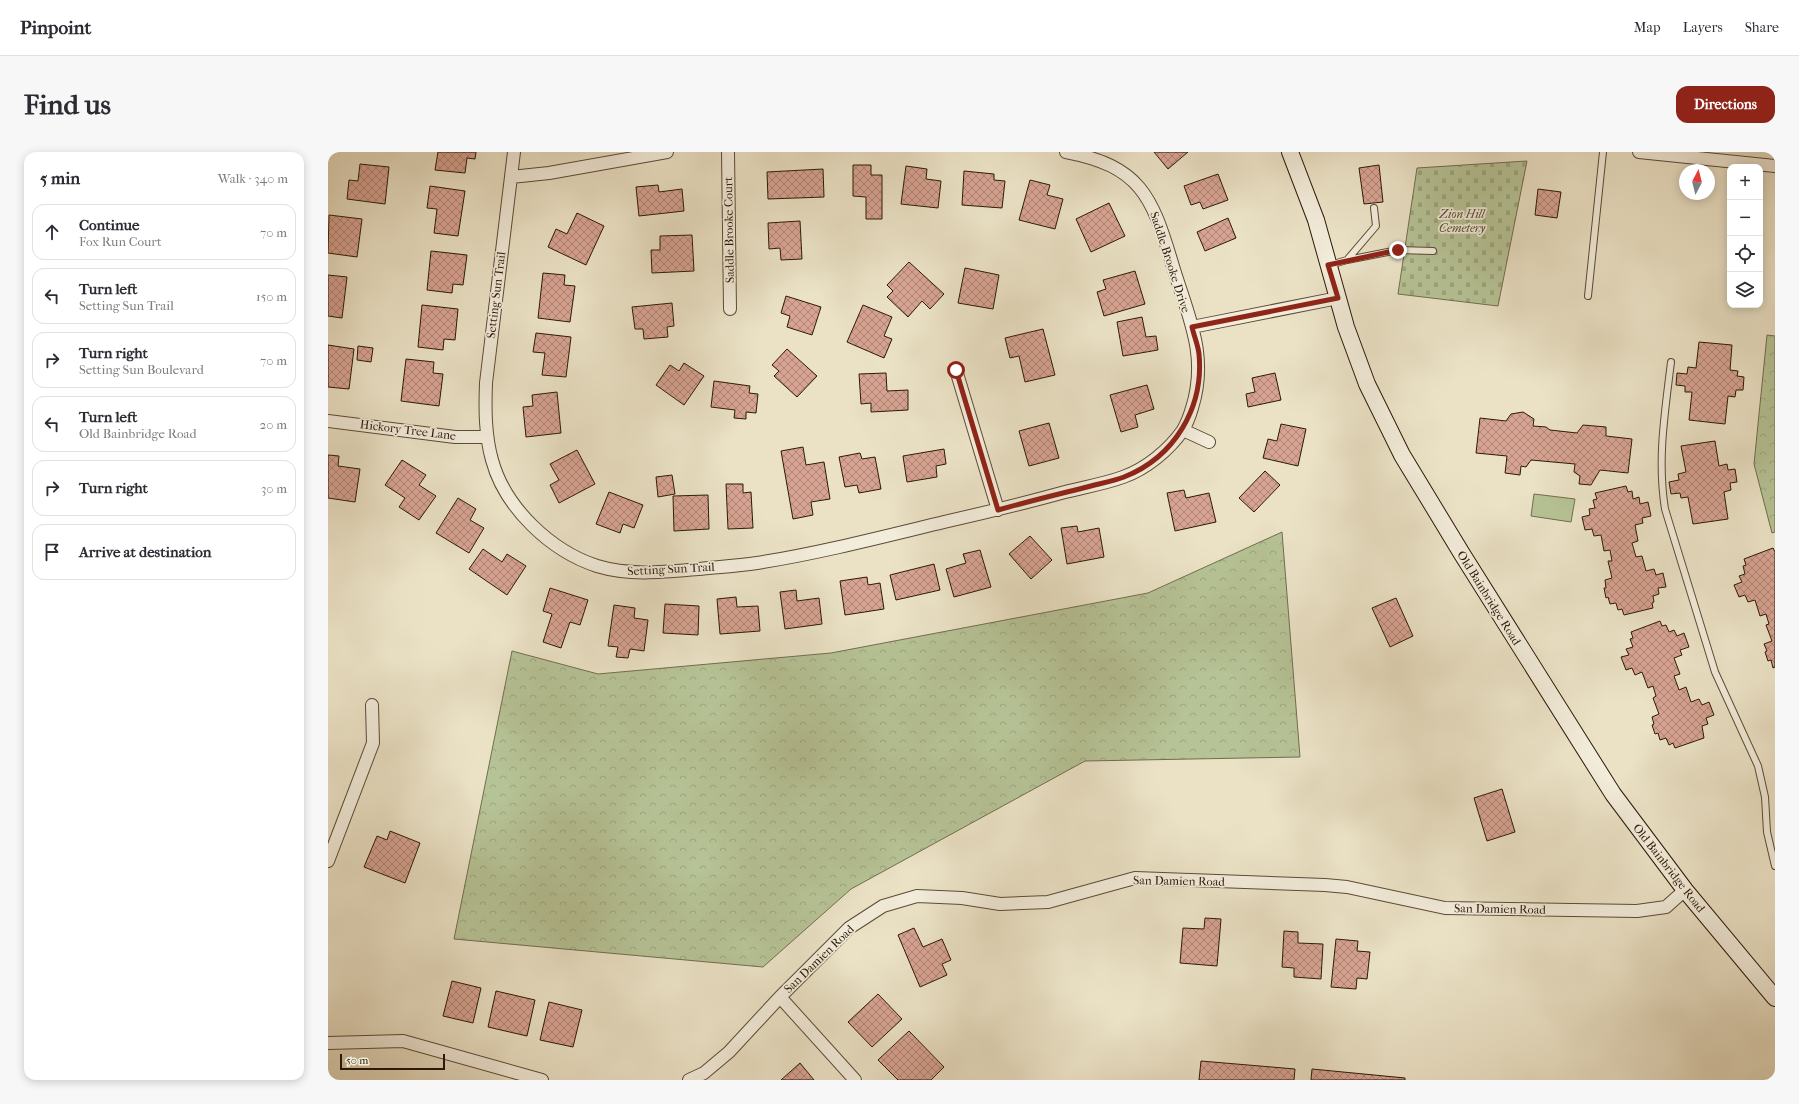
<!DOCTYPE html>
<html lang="en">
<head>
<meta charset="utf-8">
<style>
	:root { --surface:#fff; --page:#f7f7f7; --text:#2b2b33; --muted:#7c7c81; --line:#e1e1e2; --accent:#8f2418 }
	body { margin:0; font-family:"IM FELL French Canon",serif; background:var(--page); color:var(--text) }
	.controls { position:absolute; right:12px; top:12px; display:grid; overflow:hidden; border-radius:8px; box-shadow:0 2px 10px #0003 }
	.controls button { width:36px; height:36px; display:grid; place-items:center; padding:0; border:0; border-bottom:1px solid var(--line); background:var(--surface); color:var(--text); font:20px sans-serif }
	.compass { position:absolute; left:1351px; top:12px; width:36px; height:36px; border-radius:50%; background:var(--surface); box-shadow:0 2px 10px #0003; rotate:7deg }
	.scale { position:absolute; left:12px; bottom:10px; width:105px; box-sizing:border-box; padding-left:4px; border:2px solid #2c1907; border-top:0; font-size:11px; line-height:14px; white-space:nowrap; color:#2c1907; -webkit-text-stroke:3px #f2ecda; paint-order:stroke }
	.stop { position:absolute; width:12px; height:12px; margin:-9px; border:3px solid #8f2418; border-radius:50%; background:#fff }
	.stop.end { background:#8f2418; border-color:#fff; box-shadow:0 1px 4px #0008 }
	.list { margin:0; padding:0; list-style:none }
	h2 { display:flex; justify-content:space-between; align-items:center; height:52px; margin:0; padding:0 16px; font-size:17px }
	h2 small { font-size:13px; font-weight:400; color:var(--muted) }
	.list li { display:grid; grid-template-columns:26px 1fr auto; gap:12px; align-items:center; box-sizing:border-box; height:56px; margin:0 8px 8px; padding:0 8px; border:1px solid var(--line); border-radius:12px }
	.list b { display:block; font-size:15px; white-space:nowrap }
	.list p { margin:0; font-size:13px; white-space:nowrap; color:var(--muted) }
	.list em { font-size:13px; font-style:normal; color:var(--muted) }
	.icon { flex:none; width:22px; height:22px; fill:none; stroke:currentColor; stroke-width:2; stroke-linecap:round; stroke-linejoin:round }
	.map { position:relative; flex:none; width:1447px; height:928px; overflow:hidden; border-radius:12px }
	header { display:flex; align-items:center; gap:24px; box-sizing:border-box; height:56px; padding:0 20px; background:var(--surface); border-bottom:1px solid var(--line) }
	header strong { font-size:19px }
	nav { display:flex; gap:22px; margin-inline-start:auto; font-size:14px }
	.intro { display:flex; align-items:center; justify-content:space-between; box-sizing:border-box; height:96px; padding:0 24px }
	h1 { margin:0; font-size:28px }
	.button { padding:10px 18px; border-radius:12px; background:var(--accent); color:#fff; font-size:14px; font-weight:700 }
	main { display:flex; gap:24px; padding:0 24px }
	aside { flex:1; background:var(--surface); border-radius:12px; box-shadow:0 2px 10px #0003 }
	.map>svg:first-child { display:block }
	.forest { fill:url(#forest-crowns); stroke:#716e4e }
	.cemetery { fill:url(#cemetery-stones); stroke:#716e4e }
	.green { fill:#b6c396; stroke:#716e4e }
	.building { fill:url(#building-cross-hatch); stroke:#2c1907 }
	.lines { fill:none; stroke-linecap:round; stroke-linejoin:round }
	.lane-casing { stroke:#5c4b37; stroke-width:8 }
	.street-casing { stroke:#5c4b37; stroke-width:14 }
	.secondary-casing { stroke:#2c1907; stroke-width:18 }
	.lane { stroke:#f2ecda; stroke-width:6 }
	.street { stroke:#f2ecda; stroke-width:12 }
	.secondary { stroke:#f2ecda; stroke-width:16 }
	.route { stroke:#8f2418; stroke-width:5 }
	.labels { text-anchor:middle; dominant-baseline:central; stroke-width:3.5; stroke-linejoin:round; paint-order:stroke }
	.park-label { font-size:12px; font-style:italic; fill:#554c32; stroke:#f2ecda }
	.street-label { font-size:12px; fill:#2c1907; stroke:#f2ecda }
</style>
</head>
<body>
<header>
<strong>Pinpoint</strong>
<nav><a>Map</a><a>Layers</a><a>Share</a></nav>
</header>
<div class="intro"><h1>Find us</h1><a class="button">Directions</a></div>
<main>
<aside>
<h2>5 min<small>Walk · 340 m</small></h2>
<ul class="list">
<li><svg class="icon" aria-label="ahead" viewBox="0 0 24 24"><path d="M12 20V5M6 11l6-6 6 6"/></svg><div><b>Continue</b><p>Fox Run Court</p></div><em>70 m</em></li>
<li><svg class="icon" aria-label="left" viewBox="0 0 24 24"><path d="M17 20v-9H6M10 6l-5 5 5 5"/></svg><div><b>Turn left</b><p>Setting Sun Trail</p></div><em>150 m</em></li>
<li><svg class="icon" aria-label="right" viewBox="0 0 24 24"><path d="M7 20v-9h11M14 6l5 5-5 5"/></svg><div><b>Turn right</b><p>Setting Sun Boulevard</p></div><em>70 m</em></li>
<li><svg class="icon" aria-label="left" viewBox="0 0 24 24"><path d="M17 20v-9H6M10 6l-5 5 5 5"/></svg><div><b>Turn left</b><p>Old Bainbridge Road</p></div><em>20 m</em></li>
<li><svg class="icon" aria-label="right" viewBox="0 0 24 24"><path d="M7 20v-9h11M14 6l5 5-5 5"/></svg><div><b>Turn right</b></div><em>30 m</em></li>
<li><svg class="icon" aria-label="arrive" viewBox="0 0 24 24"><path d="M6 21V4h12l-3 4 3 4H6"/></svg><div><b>Arrive at destination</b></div></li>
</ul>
</aside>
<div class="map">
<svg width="1447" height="928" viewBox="0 0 1447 928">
	<defs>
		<pattern id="forest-crowns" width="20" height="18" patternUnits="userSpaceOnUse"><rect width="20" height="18" fill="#b6c396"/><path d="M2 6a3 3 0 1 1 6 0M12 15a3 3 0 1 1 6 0" fill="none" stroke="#9da780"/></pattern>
		<pattern id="cemetery-stones" width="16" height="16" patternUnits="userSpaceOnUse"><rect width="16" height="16" fill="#b6c396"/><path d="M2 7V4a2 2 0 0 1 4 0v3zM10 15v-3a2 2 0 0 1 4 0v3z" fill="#9da780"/></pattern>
		<pattern id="building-cross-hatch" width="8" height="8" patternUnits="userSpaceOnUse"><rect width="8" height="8" fill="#d7a392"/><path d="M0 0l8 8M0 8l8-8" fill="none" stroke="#af8475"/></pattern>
	</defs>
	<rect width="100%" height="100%" fill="#ebe2c6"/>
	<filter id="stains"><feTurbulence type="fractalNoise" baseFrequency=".005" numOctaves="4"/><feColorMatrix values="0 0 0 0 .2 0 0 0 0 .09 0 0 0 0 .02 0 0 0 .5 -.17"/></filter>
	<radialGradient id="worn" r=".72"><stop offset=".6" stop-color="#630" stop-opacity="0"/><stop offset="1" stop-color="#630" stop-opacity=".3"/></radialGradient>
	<!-- forest -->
	<path class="forest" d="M 1439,183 L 1447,184 L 1447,380 L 1444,381 L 1426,312 Z
		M 954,380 L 972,605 L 757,609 L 523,737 L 435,815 L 126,787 L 184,499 L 270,522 L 503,501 L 820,441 Z"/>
	<!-- cemetery -->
	<path class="cemetery" d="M 1199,9 L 1170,154 L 1070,142 L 1089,16 Z"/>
	<!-- green -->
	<path class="green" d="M 1206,342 L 1247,347 L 1243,370 L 1203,364 Z"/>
	<!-- building -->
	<path class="building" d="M 110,0 L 148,0 L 147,7 L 139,6 L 137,21 L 107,18 Z
		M 826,0 L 860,0 L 840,17 Z
		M 32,12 L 61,15 L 57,52 L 19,47 L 21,28 L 30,29 Z
		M 525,13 L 543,13 L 543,23 L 554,23 L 554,67 L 538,67 L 538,45 L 525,44 Z
		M 1051,13 L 1055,50 L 1036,52 L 1031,16 Z
		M 578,14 L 599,17 L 598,27 L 613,29 L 610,56 L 573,52 Z
		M 495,17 L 496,45 L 440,47 L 439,20 Z
		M 636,19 L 666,22 L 666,28 L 677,29 L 674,56 L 634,53 Z
		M 890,22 L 900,48 L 875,57 L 872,50 L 863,53 L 856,34 Z
		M 702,28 L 722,33 L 719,43 L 735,47 L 727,77 L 691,68 Z
		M 330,33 L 331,40 L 354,37 L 356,59 L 311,64 L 308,35 Z
		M 102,34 L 137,39 L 130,84 L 106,81 L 109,57 L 99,56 Z
		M 1210,37 L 1233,40 L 1229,66 L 1207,63 Z
		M 781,51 L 797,84 L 763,100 L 748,67 Z
		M 249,61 L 276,74 L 258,113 L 220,95 L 228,77 L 239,82 Z
		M 1,63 L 34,67 L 29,105 L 0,101 Z
		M 900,66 L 908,86 L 877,99 L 869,80 Z
		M 472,69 L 474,107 L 453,108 L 452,96 L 441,97 L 440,71 Z
		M 364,83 L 366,119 L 324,121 L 323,98 L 332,98 L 332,84 Z
		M 103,99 L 139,103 L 135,133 L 125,132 L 124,141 L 99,138 Z
		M 581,110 L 616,142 L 602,157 L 594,149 L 580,165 L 559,145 L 565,139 L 559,133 Z
		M 637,116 L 671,123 L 665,157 L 630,151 Z
		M 807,119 L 817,152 L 776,164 L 769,140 L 778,137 L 775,128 Z
		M 215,121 L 237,123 L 236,133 L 247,134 L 242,170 L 210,166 Z
		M 0,123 L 19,125 L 14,166 L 0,164 Z
		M 458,144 L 493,155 L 484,183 L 459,175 L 462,164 L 453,161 Z
		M 344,151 L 346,174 L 339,175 L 340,185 L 316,187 L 315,177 L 307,177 L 304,155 Z
		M 94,153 L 130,157 L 127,188 L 116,187 L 115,198 L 90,195 Z
		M 535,153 L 564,165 L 556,184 L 564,187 L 556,206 L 519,190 Z
		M 814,165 L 818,185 L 828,184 L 830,198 L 795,204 L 789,170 Z
		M 715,177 L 727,223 L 697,230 L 691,204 L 682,206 L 677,186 Z
		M 208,181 L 243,185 L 238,225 L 214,223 L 217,201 L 205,200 Z
		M 1371,190 L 1404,193 L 1402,218 L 1410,219 L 1409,224 L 1416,225 L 1415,238 L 1408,238 L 1407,245 L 1400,244 L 1397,272 L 1361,268 L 1364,240 L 1357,240 L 1357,234 L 1348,233 L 1349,221 L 1359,222 L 1360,215 L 1368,216 Z
		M 0,193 L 26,197 L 21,237 L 0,235 Z
		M 30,194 L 45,196 L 43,210 L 29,208 Z
		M 459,197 L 489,224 L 469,245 L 446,224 L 451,219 L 444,213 Z
		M 78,207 L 106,210 L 105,221 L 115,222 L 111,254 L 73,249 Z
		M 356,211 L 376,224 L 356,253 L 328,233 L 342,213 L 351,219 Z
		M 558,221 L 559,239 L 580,238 L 580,258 L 543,260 L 543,251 L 533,252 L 531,222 Z
		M 947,221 L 953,248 L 920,255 L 918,242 L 927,240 L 924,226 Z
		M 386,229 L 422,234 L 421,241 L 430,242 L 428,261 L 418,260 L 418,267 L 406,266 L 407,258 L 383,255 Z
		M 819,233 L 826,257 L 807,263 L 810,275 L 793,280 L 782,243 Z
		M 229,240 L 233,281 L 198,285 L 195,255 L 205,254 L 204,243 Z
		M 1195,260 L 1206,267 L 1205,274 L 1218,275 L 1222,278 L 1249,281 L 1255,273 L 1278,275 L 1278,284 L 1304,287 L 1300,321 L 1272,318 L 1263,333 L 1251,332 L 1252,324 L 1246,320 L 1247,312 L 1203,308 L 1198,315 L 1193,314 L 1192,323 L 1177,321 L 1179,304 L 1148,301 L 1152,266 L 1178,269 L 1183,262 Z
		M 721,271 L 731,306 L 701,314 L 691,279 Z
		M 953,272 L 978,277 L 970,314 L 935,306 L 940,287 L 949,289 Z
		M 1387,289 L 1391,314 L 1399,312 L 1400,318 L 1407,317 L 1409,330 L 1402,331 L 1403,338 L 1396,340 L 1400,367 L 1365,372 L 1360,345 L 1353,346 L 1352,341 L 1343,342 L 1341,330 L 1351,328 L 1350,322 L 1358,320 L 1353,294 Z
		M 475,295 L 478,313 L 496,310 L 502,347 L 483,350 L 485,363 L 465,367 L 453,299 Z
		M 616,297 L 618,312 L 608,314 L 609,325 L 579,330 L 575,304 Z
		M 249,298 L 267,332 L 231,351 L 222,333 L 231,328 L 222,312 Z
		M 532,301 L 534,307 L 547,305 L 553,337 L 531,341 L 529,333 L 517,335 L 511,305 Z
		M 0,303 L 11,304 L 10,314 L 32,317 L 27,350 L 0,346 Z
		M 74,308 L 98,323 L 91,333 L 108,344 L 91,368 L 71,355 L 77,346 L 57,333 Z
		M 937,319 L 952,333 L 926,360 L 911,346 Z
		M 344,323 L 347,342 L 330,345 L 328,325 Z
		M 398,332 L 415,332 L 415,341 L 423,340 L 425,376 L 400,377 Z
		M 1298,334 L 1300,340 L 1304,339 L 1305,347 L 1311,345 L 1312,352 L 1320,350 L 1323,364 L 1314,366 L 1315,371 L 1307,373 L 1310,389 L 1304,391 L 1308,405 L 1314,404 L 1318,419 L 1326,417 L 1328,423 L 1335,421 L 1338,435 L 1330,436 L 1331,442 L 1325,444 L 1326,450 L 1324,451 L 1325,456 L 1296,463 L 1294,457 L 1290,458 L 1288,451 L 1282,452 L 1280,445 L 1278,446 L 1276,436 L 1278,436 L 1277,428 L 1284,426 L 1280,409 L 1284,409 L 1282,398 L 1276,399 L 1273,383 L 1266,384 L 1264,377 L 1257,378 L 1254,365 L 1262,363 L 1261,357 L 1267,356 L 1265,348 L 1269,347 L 1267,341 Z
		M 856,338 L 858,346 L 881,341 L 888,370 L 847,379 L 839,341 Z
		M 281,340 L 315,353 L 306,376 L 295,372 L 292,381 L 268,372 Z
		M 380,343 L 381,377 L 346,379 L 345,344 Z
		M 130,346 L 148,357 L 142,368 L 156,376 L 141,401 L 108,381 Z
		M 749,374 L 750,380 L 771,376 L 776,405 L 739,412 L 733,376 Z
		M 702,384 L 724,408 L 703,427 L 681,402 Z
		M 1445,396 L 1447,400 L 1447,515 L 1445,516 L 1443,508 L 1440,509 L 1437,500 L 1439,499 L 1436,492 L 1444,489 L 1438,473 L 1441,472 L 1438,462 L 1432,464 L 1427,448 L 1420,450 L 1417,443 L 1411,445 L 1406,433 L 1414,430 L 1411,424 L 1417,422 L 1415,414 L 1418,413 L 1416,407 Z
		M 155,397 L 174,410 L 179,402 L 198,414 L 179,443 L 141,417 Z
		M 652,398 L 663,435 L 626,445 L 618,417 L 638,411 L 635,402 Z
		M 606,412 L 612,438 L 568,448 L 562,423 Z
		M 539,425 L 540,433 L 552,431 L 556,457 L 517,463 L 512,429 Z
		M 222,436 L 260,448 L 252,473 L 242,470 L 233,496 L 215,490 L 224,462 L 215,459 Z
		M 468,438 L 469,449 L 491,446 L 494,472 L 457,477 L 452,440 Z
		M 408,445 L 409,455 L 430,454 L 432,479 L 392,482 L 389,447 Z
		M 1068,446 L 1085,484 L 1062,495 L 1044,456 Z
		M 337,452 L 371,454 L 370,483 L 335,481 Z
		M 286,453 L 307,456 L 306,466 L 320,468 L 316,499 L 302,497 L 300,506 L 288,505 L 290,495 L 280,494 Z
		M 1332,469 L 1334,474 L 1338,473 L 1341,480 L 1346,478 L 1349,484 L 1356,481 L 1361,495 L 1352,498 L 1354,503 L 1346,506 L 1352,522 L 1346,524 L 1351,538 L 1358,535 L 1363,550 L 1371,547 L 1374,553 L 1381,550 L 1386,563 L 1378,566 L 1380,572 L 1374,574 L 1376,586 L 1347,596 L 1345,591 L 1341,593 L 1338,586 L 1332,588 L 1330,581 L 1327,582 L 1324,573 L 1326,572 L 1324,565 L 1331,562 L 1325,546 L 1328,544 L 1325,534 L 1320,536 L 1314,520 L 1307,523 L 1304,516 L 1298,518 L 1293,505 L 1301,503 L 1298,497 L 1305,495 L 1302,487 L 1305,486 L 1303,480 Z
		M 1174,637 L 1187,680 L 1159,689 L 1146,646 Z
		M 62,679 L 92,691 L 77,731 L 36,715 L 49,684 L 59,688 Z
		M 877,766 L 893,767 L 889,814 L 852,811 L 855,776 L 876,777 Z
		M 586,776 L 595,795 L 614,787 L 623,808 L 614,812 L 619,823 L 592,835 L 570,783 Z
		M 956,779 L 970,780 L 970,791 L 995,792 L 993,827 L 966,825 L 966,816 L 954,815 Z
		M 1008,787 L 1030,789 L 1029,799 L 1042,800 L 1039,827 L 1029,826 L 1028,837 L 1003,835 Z
		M 124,829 L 153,836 L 145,871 L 115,864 Z
		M 168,839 L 207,848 L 199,884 L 160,875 Z
		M 550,842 L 574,867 L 544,895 L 520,870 Z
		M 221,850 L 254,858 L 245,895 L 212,888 Z
		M 581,879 L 616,915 L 603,928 L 570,928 L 550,908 Z
		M 873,909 L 967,917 L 966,928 L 871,928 Z
		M 472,911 L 486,928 L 453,928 Z
		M 984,917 L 1077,926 L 1077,928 L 983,928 Z"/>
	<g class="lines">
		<!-- lane casing -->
		<g class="lane-casing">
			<path id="lane" d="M 1019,108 L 1070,98 L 1105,99
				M 1002,113 L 1019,108 L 1048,74 L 1046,56
				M 1260,144 L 1275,0
				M 1343,210 C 1337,260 1329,307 1337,357 L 1387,520 L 1430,614 L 1437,645 L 1439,680 L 1447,714"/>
		</g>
		<!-- street casing -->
		<g class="street-casing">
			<path id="street" d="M 186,0 L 158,231 C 157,257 157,283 164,308 C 177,356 223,399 269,414 C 302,424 336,420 370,417 C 390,415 410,414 429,411 C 492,401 554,385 616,370 C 656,361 697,351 737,340 C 756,335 776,332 795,325 C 818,317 841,298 855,278 C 859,271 862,263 864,256 C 881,202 859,162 844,111 C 824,44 812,14 738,0
				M 400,0 L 402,157
				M 1311,0 L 1447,14
				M 183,25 L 221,21 L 339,0
				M 864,175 L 1010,146
				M 628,218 L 670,358
				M 0,269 L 127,285 L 159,285
				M 855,278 L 881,290
				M 0,709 L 45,591 L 44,553
				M 452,845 L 527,928
				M 0,891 L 75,889 L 214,928
				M 361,928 L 376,921 L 401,900 L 452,845 L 521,776 L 555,754 L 589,744 L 634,746 L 672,752 L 720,750 L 807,726 L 997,733 L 1019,735 L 1117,756 L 1309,759 L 1338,755 L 1357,738"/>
		</g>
		<!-- secondary casing -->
		<g class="secondary-casing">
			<path id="secondary" d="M 962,0 L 988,68 L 1018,175 L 1039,232 L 1074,303 L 1134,402 L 1285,642 L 1357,738 L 1447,846"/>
		</g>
		<!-- lane -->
		<use href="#lane" class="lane"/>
		<!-- street -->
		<use href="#street" class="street"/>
		<!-- secondary -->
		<use href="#secondary" class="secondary"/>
	</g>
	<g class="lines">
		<!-- route -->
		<path class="route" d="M 628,218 L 670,358 C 698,350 727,343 755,336 C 768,332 783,330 796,325 C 847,305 876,255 871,202 C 870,193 866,184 864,175 L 1010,146 L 1000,113 L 1070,98"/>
	</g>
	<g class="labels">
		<!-- park labels -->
		<g class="park-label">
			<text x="1134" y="62">Zion Hill<tspan x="1134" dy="14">Cemetery</tspan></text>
		</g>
		<!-- street labels -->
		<g class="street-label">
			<text transform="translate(401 78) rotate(-91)">Saddle Brooke Court</text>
			<text transform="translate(842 110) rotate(72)">Saddle Brooke Drive</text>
			<text transform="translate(168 143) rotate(-83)">Setting Sun Trail</text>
			<text transform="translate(80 278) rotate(7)">Hickory Tree Lane</text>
			<text transform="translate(343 417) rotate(-3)">Setting Sun Trail</text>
			<text transform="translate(1161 446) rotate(58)">Old Bainbridge Road</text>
			<text transform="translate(1341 716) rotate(52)">Old Bainbridge Road</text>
			<text transform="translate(851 729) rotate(1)">San Damien Road</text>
			<text transform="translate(1172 757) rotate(1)">San Damien Road</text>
			<text transform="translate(491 807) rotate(-44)">San Damien Road</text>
		</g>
	</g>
	<rect width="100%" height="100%" filter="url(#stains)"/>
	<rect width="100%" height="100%" fill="url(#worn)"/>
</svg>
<div class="controls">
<button>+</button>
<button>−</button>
<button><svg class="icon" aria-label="locate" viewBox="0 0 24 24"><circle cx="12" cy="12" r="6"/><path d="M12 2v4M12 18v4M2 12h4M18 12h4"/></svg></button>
<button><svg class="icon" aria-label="layers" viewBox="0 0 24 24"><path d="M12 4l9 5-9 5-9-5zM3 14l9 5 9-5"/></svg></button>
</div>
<svg class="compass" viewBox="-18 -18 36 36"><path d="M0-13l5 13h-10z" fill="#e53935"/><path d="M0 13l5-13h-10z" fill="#7c7c81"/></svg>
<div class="scale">50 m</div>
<div class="stop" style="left:628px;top:218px"></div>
<div class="stop end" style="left:1070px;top:98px"></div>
</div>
</main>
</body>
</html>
